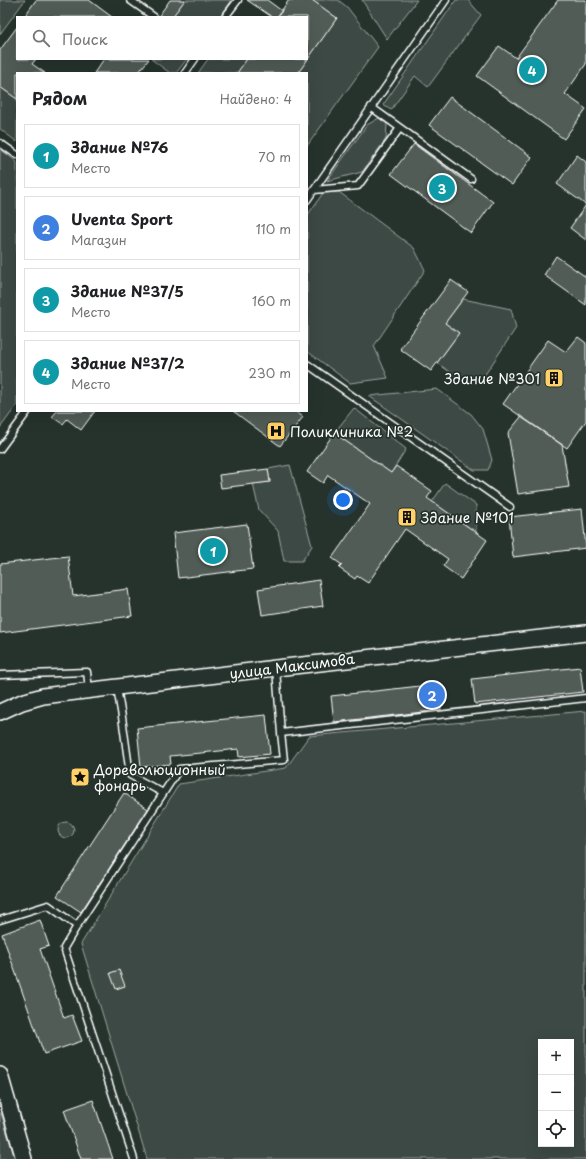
<!DOCTYPE html>
<html lang="ru">
<head>
<meta charset="utf-8">
<style>
	:root { --surface:#fff; --page:#f6f6f6; --text:#202124; --muted:#757577; --line:#e0e0e0; --accent:#db2777 }
	body { margin:0; font-family:"Playpen Sans",sans-serif; background:var(--page); color:var(--text) }
	.controls { position:absolute; right:12px; bottom:12px; display:grid; overflow:hidden; border-radius:0px; box-shadow:0 4px 16px #0002 }
	.controls button { width:36px; height:36px; display:grid; place-items:center; padding:0; border:0; border-bottom:1px solid var(--line); background:var(--surface); color:var(--text); font:20px sans-serif }
	.you { position:absolute; left:343px; top:500px; width:14px; height:14px; margin:-10px; border:3px solid #fff; border-radius:50%; background:#1a73e8; box-shadow:0 0 0 6px #1a73e833 }
	.badge { display:grid; place-items:center; width:26px; height:26px; border-radius:50%; background:var(--accent); color:#fff; font-size:13px; font-weight:700 }
	.pin { position:absolute; translate:-50% -50%; border:2px solid #fff; box-shadow:0 1px 4px #0006 }
	.list { margin:0; padding:0; list-style:none }
	h2 { display:flex; justify-content:space-between; align-items:center; height:52px; margin:0; padding:0 16px; font-size:17px }
	h2 small { font-size:13px; font-weight:400; color:var(--muted) }
	.list li { display:grid; grid-template-columns:26px 1fr auto; gap:12px; align-items:center; box-sizing:border-box; height:64px; margin:0 8px 8px; padding:0 8px; border:1px solid var(--line); border-radius:0px }
	.list b { display:block; font-size:15px; white-space:nowrap }
	.list p { margin:0; font-size:13px; white-space:nowrap; color:var(--muted) }
	.list em { font-size:13px; font-style:normal; color:var(--muted) }
	.icon { flex:none; width:22px; height:22px; fill:none; stroke:currentColor; stroke-width:2; stroke-linecap:round; stroke-linejoin:round }
	.map { position:relative; flex:none; width:586px; height:1159px; overflow:hidden }
	.search { position:absolute; background:var(--surface); box-shadow:0 4px 16px #0002; left:16px; top:16px; width:292px; height:44px; display:flex; align-items:center; gap:10px; box-sizing:border-box; padding:0 14px; border-radius:0px; color:var(--muted); font-size:15px }
	.panel { position:absolute; background:var(--surface); box-shadow:0 4px 16px #0002; left:16px; top:72px; width:292px; height:340px; border-radius:0px }
	.map>svg:first-child { display:block }
	.green { fill:#3e4944; stroke:#9ea4a2; fill-rule:evenodd }
	.building { fill:#515c57; stroke:#fff }
	.lines { fill:none; stroke-linecap:round; stroke-linejoin:round }
	.service-casing { stroke:#fff; stroke-width:9 }
	.tertiary-casing { stroke:#fff; stroke-width:18 }
	.service { stroke:#26332d; stroke-width:6 }
	.tertiary { stroke:#26332d; stroke-width:15 }
	.labels { text-anchor:middle; dominant-baseline:central; stroke-width:3.5; stroke-linejoin:round; paint-order:stroke }
	.poi-label { font-size:14px; fill:#fff; stroke:#26332d; text-anchor:start }
	.street-label { font-size:14px; fill:#fff; stroke:#26332d }
</style>
</head>
<body>
<div class="map">
<svg width="586" height="1159" viewBox="0 0 586 1159">
	<rect width="100%" height="100%" fill="#26332d"/>
	<filter id="ink" filterUnits="userSpaceOnUse"><feTurbulence type="fractalNoise" baseFrequency=".025" numOctaves="2"/><feDisplacementMap in="SourceGraphic" scale="8" xChannelSelector="R" yChannelSelector="G"/><feConvolveMatrix kernelMatrix="1 2 1 2 8 2 1 2 1" color-interpolation-filters="sRGB"/></filter>
	<g filter="url(#ink)">
		<!-- green -->
		<path class="green" d="M 0,0 L 25,0 L 0,34 Z
			M 185,0 L 232,0 L 220,17 L 172,17 Z
			M 312,0 L 338,0 L 347,7 L 378,47 L 307,146 L 307,73 L 298,73 L 337,18 Z
			M 362,0 L 417,0 L 387,39 Z
			M 456,0 L 468,0 L 481,15 L 428,87 L 415,76 L 391,110 L 383,105 Z
			M 151,59 L 187,59 L 176,73 L 170,73 Z
			M 208,59 L 247,59 L 237,73 L 198,73 Z
			M 0,87 L 17,99 L 17,142 L 0,129 Z
			M 379,118 L 387,124 L 386,139 L 362,172 L 327,181 L 367,125 Z
			M 0,149 L 17,162 L 17,405 L 0,428 Z
			M 339,192 L 414,248 L 425,270 L 374,346 L 388,378 L 350,383 L 307,351 L 307,216 L 323,193 Z
			M 463,299 L 511,309 L 516,328 L 480,382 L 466,383 L 437,363 L 459,333 L 445,323 Z
			M 437,389 L 471,414 L 483,429 L 492,460 L 488,470 L 474,470 L 369,396 Z
			M 354,408 L 406,449 L 391,473 L 334,433 Z
			M 290,465 L 312,546 L 302,561 L 284,561 L 278,531 L 259,510 L 253,484 L 270,482 L 268,469 Z
			M 445,483 L 476,505 L 476,532 L 432,502 Z
			M 586,711 L 586,1159 L 147,1159 L 81,944 L 179,784 L 286,768 L 309,736 ZM 541,1042 L 571,1042 L 571,1144 L 541,1144 Z
			M58 830a8 8 0 1 1 16 0a8 8 0 1 1-16 0Z
			M 0,1113 L 1,1113 L 15,1159 L 0,1159 Z"/>
		<!-- building -->
		<path class="building" d="M 36,0 L 89,0 L 112,17 L 24,17 Z
			M 170,0 L 185,0 L 172,17 L 158,17 Z
			M 247,0 L 267,0 L 282,11 L 277,17 L 272,17 Z
			M 289,0 L 312,0 L 337,18 L 298,73 L 237,73 L 247,59 L 307,59 L 307,17 L 277,17 Z
			M 558,0 L 586,0 L 586,64 L 565,94 L 586,109 L 564,139 L 477,76 L 499,46 L 516,58 Z
			M 17,27 L 17,59 L 36,59 L 32,64 L 45,73 L 17,73 L 17,99 L 0,87 L 0,50 Z
			M 104,59 L 149,59 L 138,73 L 94,73 Z
			M 450,97 L 532,157 L 512,185 L 429,125 Z
			M 414,144 L 493,202 L 471,233 L 391,174 Z
			M 577,155 L 586,162 L 586,240 L 570,228 L 586,205 L 557,184 Z
			M 556,256 L 586,277 L 586,305 L 544,275 Z
			M 451,280 L 468,292 L 445,323 L 459,333 L 431,371 L 400,349 Z
			M 578,337 L 586,343 L 586,421 L 567,448 L 503,404 L 548,340 L 566,352 Z
			M 57,411 L 56,411 L 95,411 L 81,430 L 67,419 L 63,424 L 52,417 Z
			M 233,411 L 295,411 L 303,417 L 280,446 Z
			M 521,417 L 562,445 L 569,487 L 518,494 L 508,433 Z
			M 334,433 L 391,473 L 396,466 L 432,491 L 427,498 L 487,540 L 461,579 L 443,566 L 448,559 L 405,529 L 368,583 L 357,576 L 355,579 L 339,568 L 342,565 L 332,558 L 370,504 L 328,475 L 323,483 L 307,472 Z
			M 268,469 L 270,482 L 221,488 L 219,475 Z
			M 582,509 L 586,548 L 513,557 L 509,517 Z
			M 247,524 L 253,569 L 178,578 L 173,533 Z
			M 68,556 L 73,596 L 128,589 L 132,616 L 0,633 L 0,564 Z
			M 319,580 L 323,606 L 262,615 L 258,589 Z
			M 580,667 L 583,692 L 475,704 L 472,679 Z
			M 438,684 L 441,710 L 334,722 L 331,696 Z
			M 266,715 L 270,754 L 239,757 L 238,749 L 201,753 L 170,756 L 171,764 L 141,767 L 137,728 Z
			M 124,793 L 148,809 L 81,912 L 57,896 Z
			M 40,920 L 49,946 L 40,949 L 64,1018 L 72,1015 L 82,1041 L 44,1054 L 2,934 Z
			M 119,970 L 125,986 L 116,989 L 110,973 Z
			M 93,1100 L 98,1115 L 113,1159 L 81,1159 L 64,1110 Z"/>
		<g class="lines">
			<!-- service casing -->
			<g class="service-casing">
				<path id="service" d="M 130,0 L 154,17
					M 225,17 L 238,0
					M 185,73 L 195,59
					M 371,107 L 471,179
					M 0,143 L 17,155
					M 314,190 L 358,186 L 400,128
					M 307,200 L 446,0
					M 307,364 L 510,507
					M 0,449 L 28,411
					M 276,669 L 281,733
					M 0,675 L 87,672 L 89,690
					M 117,688 L 122,717 L 130,775 L 163,793
					M 0,920 L 48,905 L 77,926 L 179,769 L 284,760 L 281,733 L 586,698
					M 77,926 L 64,948 L 134,1159"/>
			</g>
			<!-- tertiary casing -->
			<g class="tertiary-casing">
				<path id="tertiary" d="M 0,712 L 22,702 L 43,696 L 276,668 L 586,633
					M 0,1075 L 24,1159"/>
			</g>
			<!-- service -->
			<use href="#service" class="service"/>
			<!-- tertiary -->
			<use href="#tertiary" class="tertiary"/>
		</g>
	</g>
	<!-- icons -->
	<defs>
		<g id="building-square" transform="scale(1)"><rect x="-9" y="-9" width="18" height="18" rx="4" fill="#ffd166" stroke="#26332d"/><path d="M-4-6H4V6H1V3H-1V6H-4ZM-2.5-4.3h1.7v1.8h-1.7ZM.8-4.3h1.7v1.8H.8ZM-2.5-1h1.7V.8h-1.7ZM.8-1h1.7V.8H.8Z" fill="#111"/></g>
		<g id="hospital-square" transform="scale(1)"><rect x="-9" y="-9" width="18" height="18" rx="4" fill="#ffd166" stroke="#26332d"/><path d="M-5-5h3v3.5h4V-5h3V5h-3V1.5h-4V5h-3Z" fill="#111"/></g>
		<g id="sight-square" transform="scale(1)"><rect x="-9" y="-9" width="18" height="18" rx="4" fill="#ffd166" stroke="#26332d"/><path d="M0-6L1.8-2.2L6-1.7L2.9 1.2L3.7 5.4L0 3.3L-3.7 5.4L-2.9 1.2L-6-1.7L-1.8-2.2Z" fill="#111"/></g>
	</defs>
	<g fill-rule="evenodd">
		<use href="#building-square" x="554" y="378"/>
		<use href="#hospital-square" x="276" y="431"/>
		<use href="#building-square" x="407" y="517"/>
		<use href="#sight-square" x="80" y="777"/>
	</g>
	<g class="labels">
		<!-- poi labels -->
		<g class="poi-label">
			<text x="540" y="378" text-anchor="end">Здание №301</text>
			<text x="290" y="431">Поликлиника №2</text>
			<text x="421" y="517">Здание №101</text>
			<text x="94" y="769">Дореволюционный<tspan x="94" dy="16">фонарь</tspan></text>
		</g>
		<!-- street labels -->
		<g class="street-label">
			<text transform="translate(292 666) rotate(-7)">улица Максимова</text>
		</g>
	</g>
</svg>
<div class="controls">
<button>+</button>
<button>−</button>
<button><svg class="icon" aria-label="locate" viewBox="0 0 24 24"><circle cx="12" cy="12" r="6"/><path d="M12 2v4M12 18v4M2 12h4M18 12h4"/></svg></button>
</div>
<div class="you"></div>
<div class="pin badge" style="left:213px;top:551px;background:#0f9aa8">1</div>
<div class="pin badge" style="left:432px;top:695px;background:#3f7fe0">2</div>
<div class="pin badge" style="left:442px;top:188px;background:#0f9aa8">3</div>
<div class="pin badge" style="left:532px;top:70px;background:#0f9aa8">4</div>
<div class="search"><svg class="icon" aria-label="search" viewBox="0 0 24 24"><circle cx="10" cy="10" r="6"/><path d="M15 15l6 6"/></svg>Поиск</div>
<section class="panel">
<h2>Рядом<small>Найдено: 4</small></h2>
<ul class="list">
<li><span class="badge" style="background:#0f9aa8">1</span><div><b>Здание №76</b><p>Место</p></div><em>70 m</em></li>
<li><span class="badge" style="background:#3f7fe0">2</span><div><b>Uventa Sport</b><p>Магазин</p></div><em>110 m</em></li>
<li><span class="badge" style="background:#0f9aa8">3</span><div><b>Здание №37/5</b><p>Место</p></div><em>160 m</em></li>
<li><span class="badge" style="background:#0f9aa8">4</span><div><b>Здание №37/2</b><p>Место</p></div><em>230 m</em></li>
</ul>
</section>
</div>
</body>
</html>
